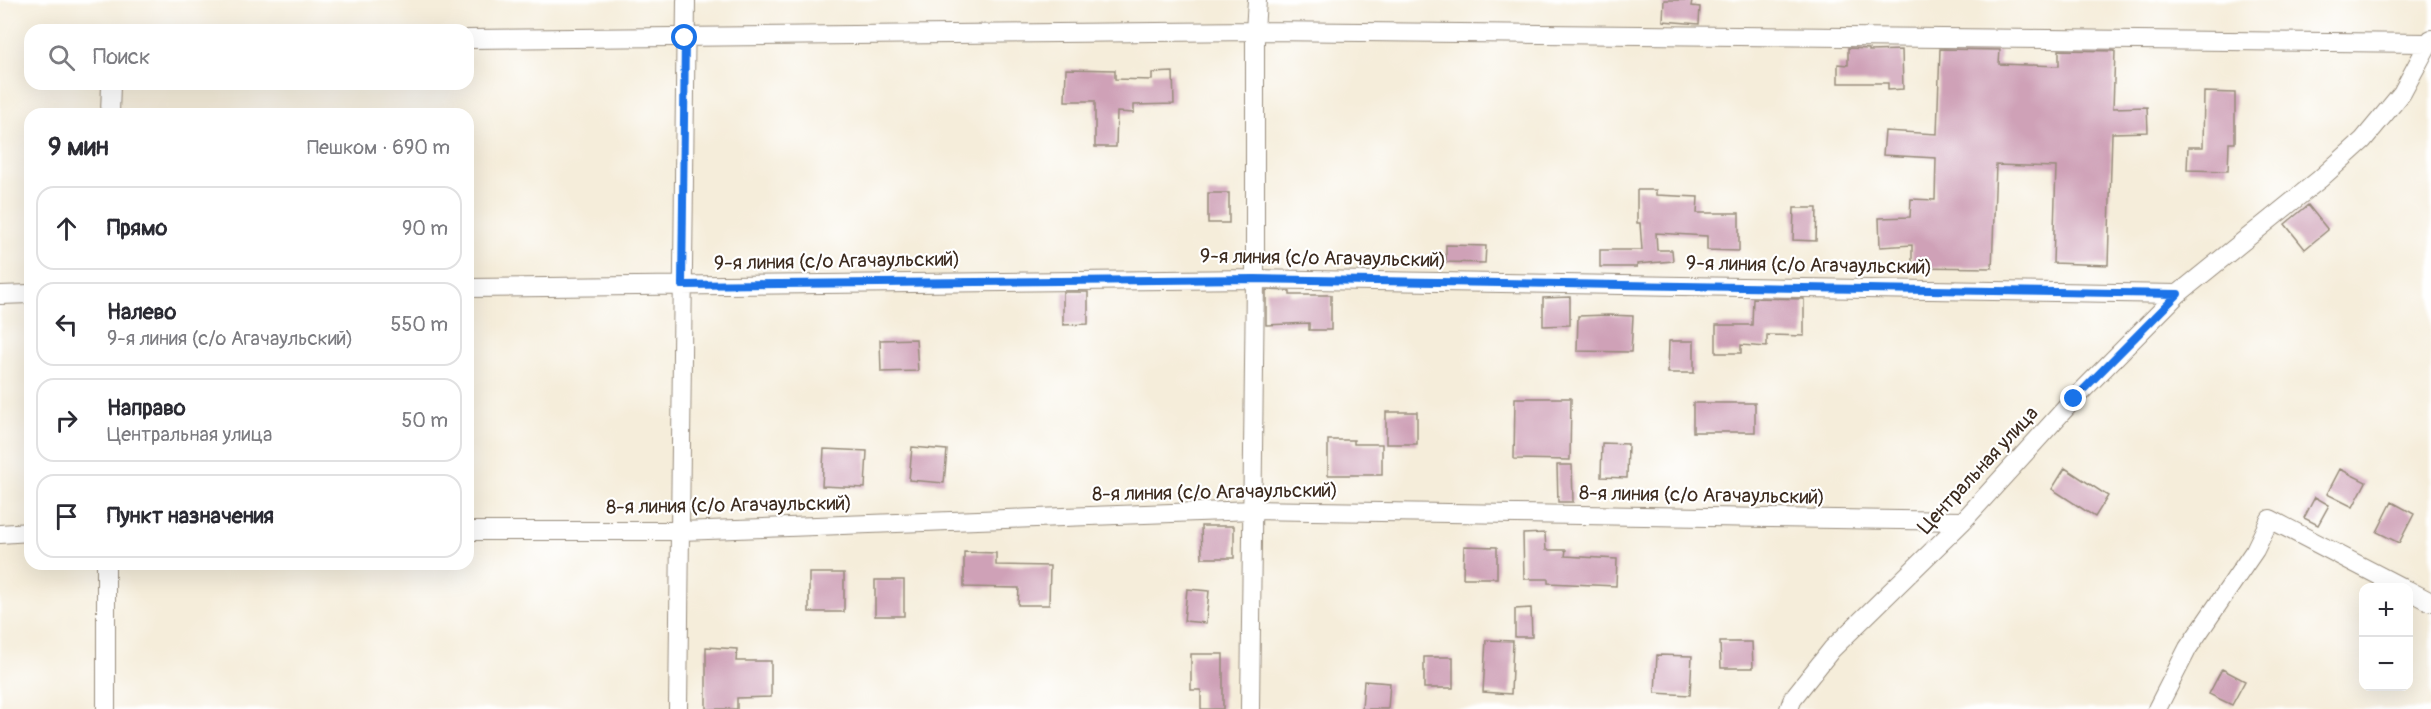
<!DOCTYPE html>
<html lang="ru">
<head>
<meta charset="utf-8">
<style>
	:root { --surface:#fff; --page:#f7f7f7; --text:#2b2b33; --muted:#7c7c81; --line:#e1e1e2 }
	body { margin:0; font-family:Pangolin,sans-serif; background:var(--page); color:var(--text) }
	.controls { position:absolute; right:18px; bottom:18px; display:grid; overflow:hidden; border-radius:12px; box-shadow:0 6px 24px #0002 }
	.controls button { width:54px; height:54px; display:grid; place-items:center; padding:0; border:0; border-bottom:2px solid var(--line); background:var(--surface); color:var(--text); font:30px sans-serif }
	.stop { position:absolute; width:18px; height:18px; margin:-14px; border:4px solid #1a73e8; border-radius:50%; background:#fff }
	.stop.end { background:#1a73e8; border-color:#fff; box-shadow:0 2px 6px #0008 }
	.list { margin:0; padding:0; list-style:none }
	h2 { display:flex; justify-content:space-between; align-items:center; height:78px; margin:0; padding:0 24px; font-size:26px }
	h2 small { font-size:20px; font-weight:400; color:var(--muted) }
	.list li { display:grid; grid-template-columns:39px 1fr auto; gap:18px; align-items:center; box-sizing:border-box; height:84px; margin:0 12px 12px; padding:0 12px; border:2px solid var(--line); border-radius:18px }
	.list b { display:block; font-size:22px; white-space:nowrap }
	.list p { margin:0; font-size:20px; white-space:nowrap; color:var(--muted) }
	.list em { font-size:20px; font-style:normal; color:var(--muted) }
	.icon { flex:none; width:33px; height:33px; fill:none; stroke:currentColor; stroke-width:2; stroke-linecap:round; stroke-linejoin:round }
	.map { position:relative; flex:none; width:2431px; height:709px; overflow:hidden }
	.search { position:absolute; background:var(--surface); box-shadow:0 6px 24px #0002; left:24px; top:24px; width:450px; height:66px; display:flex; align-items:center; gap:15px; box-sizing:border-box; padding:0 21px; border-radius:18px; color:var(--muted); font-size:22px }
	.panel { position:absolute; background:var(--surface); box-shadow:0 6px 24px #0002; left:24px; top:108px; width:450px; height:462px; border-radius:18px }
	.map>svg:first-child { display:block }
	.building { fill:#cfa1b7 }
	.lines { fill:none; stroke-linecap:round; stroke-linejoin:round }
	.minor-casing { stroke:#988c7c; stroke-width:20 }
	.minor { stroke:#fff; stroke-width:18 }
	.route { stroke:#1a73e8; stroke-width:8 }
	.labels { text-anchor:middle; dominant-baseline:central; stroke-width:4.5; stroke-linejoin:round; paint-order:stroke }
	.street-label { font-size:20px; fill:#3b2a1e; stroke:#fff }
</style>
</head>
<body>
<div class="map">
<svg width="2431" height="709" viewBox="0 0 2431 709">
	<rect width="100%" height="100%" fill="#fff"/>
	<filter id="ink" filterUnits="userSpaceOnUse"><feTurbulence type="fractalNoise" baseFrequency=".0167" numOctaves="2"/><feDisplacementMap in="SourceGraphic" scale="12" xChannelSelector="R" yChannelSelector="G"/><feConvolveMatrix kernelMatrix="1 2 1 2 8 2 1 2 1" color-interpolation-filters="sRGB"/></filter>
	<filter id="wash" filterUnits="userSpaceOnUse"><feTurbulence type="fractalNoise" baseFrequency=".008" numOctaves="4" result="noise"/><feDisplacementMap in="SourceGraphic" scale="24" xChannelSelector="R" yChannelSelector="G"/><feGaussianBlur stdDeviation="1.35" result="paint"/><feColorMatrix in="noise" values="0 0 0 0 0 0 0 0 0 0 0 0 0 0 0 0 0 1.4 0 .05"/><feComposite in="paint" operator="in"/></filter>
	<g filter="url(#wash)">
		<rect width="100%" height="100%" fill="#f5edda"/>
		<g id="blocks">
			<!-- building -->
			<path class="building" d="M 1664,0 L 1692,0 L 1691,6 L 1700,7 L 1699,24 L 1663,21 Z
				M 1848,48 L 1869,49 L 1869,51 L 1902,50 L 1903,89 L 1888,90 L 1888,83 L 1838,83 L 1838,64 L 1848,65 Z
				M 1940,49 L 2000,50 L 1999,64 L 2059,66 L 2059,50 L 2115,51 L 2113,108 L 2147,107 L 2148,132 L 2112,133 L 2108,265 L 2053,263 L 2056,167 L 1996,165 L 1992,268 L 1912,267 L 1912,245 L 1880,247 L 1879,218 L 1910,217 L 1911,199 L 1935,200 L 1936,158 L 1883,155 L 1885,131 L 1937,134 Z
				M 1066,69 L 1115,70 L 1115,79 L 1152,80 L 1152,73 L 1173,72 L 1174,104 L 1134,105 L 1134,113 L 1117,112 L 1116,147 L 1095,147 L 1095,101 L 1065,101 Z
				M 2204,92 L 2235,93 L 2235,143 L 2229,143 L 2228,171 L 2187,170 L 2188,147 L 2203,147 Z
				M 1637,190 L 1656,190 L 1656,195 L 1698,197 L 1697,213 L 1739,213 L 1739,251 L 1707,250 L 1707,236 L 1656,233 L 1657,250 L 1672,250 L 1673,261 L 1637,264 L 1637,267 L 1600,267 L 1600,250 L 1642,250 L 1640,223 L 1637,223 Z
				M 1208,193 L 1229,193 L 1229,223 L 1208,223 Z
				M 2308,205 L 2328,230 L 2305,249 L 2285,224 Z
				M 1794,208 L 1817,208 L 1816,241 L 1793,240 Z
				M 1446,245 L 1486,246 L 1485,263 L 1446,262 Z
				M 1266,290 L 1290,291 L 1290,295 L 1331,295 L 1331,330 L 1309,330 L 1309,323 L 1266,325 Z
				M 1063,292 L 1088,292 L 1088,324 L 1063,325 Z
				M 1570,297 L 1570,325 L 1543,326 L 1543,298 Z
				M 1753,298 L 1804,299 L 1804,336 L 1767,335 L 1767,347 L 1741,345 L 1741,353 L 1716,353 L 1716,325 L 1752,325 Z
				M 1608,315 L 1633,316 L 1631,352 L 1577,351 L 1578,316 Z
				M 916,339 L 918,371 L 881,372 L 880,340 Z
				M 1669,341 L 1694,341 L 1694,373 L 1668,373 Z
				M 1515,398 L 1571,398 L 1570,460 L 1514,459 Z
				M 1693,403 L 1755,403 L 1755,432 L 1693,432 Z
				M 1386,412 L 1417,412 L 1417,444 L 1386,444 Z
				M 1328,440 L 1354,440 L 1354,444 L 1382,444 L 1382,475 L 1328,475 Z
				M 1602,443 L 1628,444 L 1627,478 L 1601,477 Z
				M 912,447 L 947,450 L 944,483 L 909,480 Z
				M 824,449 L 867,451 L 865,488 L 822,486 Z
				M 1557,465 L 1572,465 L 1573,502 L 1558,502 Z
				M 2065,468 L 2108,496 L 2095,517 L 2052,489 Z
				M 2340,469 L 2366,482 L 2353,507 L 2327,494 Z
				M 2315,497 L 2329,505 L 2318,525 L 2304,518 Z
				M 2392,502 L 2414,514 L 2399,543 L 2377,532 Z
				M 1201,526 L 1234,526 L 1234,558 L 1202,558 Z
				M 1545,533 L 1546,550 L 1566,550 L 1565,556 L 1617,559 L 1616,586 L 1548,583 L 1548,579 L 1524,579 L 1523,534 Z
				M 1464,546 L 1497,547 L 1497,578 L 1463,578 Z
				M 964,552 L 996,553 L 996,565 L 1050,566 L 1049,605 L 1018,605 L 1019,588 L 964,587 Z
				M 809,573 L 844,573 L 844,612 L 809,612 Z
				M 875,580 L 904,580 L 904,616 L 875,616 Z
				M 1187,589 L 1209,591 L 1206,623 L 1184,621 Z
				M 1531,608 L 1532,637 L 1515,637 L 1515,609 Z
				M 1486,640 L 1513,641 L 1511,694 L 1483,692 Z
				M 1720,642 L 1752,642 L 1753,668 L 1721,668 Z
				M 706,647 L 737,649 L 736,661 L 771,661 L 771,697 L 737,698 L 737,709 L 706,709 Z
				M 1191,654 L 1223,654 L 1223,709 L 1201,709 L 1201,690 L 1191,690 Z
				M 1657,655 L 1692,656 L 1690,695 L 1655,693 Z
				M 1424,657 L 1453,657 L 1453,688 L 1424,688 Z
				M 2222,669 L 2245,681 L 2232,705 L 2209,694 Z
				M 1364,681 L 1390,683 L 1388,709 L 1362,709 Z"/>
		</g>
	</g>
	<g filter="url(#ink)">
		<use href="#blocks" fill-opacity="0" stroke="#988c7c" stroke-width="1.5"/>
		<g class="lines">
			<!-- minor casing -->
			<g class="minor-casing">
				<path id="minor" d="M 468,39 L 1255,31 L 2429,43
					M 110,114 L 111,84
					M 468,288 L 1255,279 L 2178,294
					M 0,295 L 30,294
					M 468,531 L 680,531 L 1253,510 L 1963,521
					M 0,534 L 30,532
					M 106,564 L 106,709
					M 2408,590 L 2431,602
					M 678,709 L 686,0
					M 1250,709 L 1255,279 L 1255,31 L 1257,0
					M 1789,709 L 1793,698 L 1832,649 L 1963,521 L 2074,399 L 2178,294 L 2320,179 L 2363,140 L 2402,93 L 2431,39
					M 2157,709 L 2188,648 L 2255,550 L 2270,519 L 2403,588"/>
			</g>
			<!-- minor -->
			<use href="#minor" class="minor"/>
		</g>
	</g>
	<g class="lines" filter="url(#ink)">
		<!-- route -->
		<path class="route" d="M 685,38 L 682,285 L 1255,279 L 2178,294 L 2074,399"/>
	</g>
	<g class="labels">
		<!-- street labels -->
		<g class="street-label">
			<text transform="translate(1323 258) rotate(1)">9-я линия (с/о Агачаульский)</text>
			<text transform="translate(837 261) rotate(-1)">9-я линия (с/о Агачаульский)</text>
			<text transform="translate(1809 265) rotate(1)">9-я линия (с/о Агачаульский)</text>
			<text transform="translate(1978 470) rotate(-47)">Центральная улица</text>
			<text transform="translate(1215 492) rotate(-1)">8-я линия (с/о Агачаульский)</text>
			<text transform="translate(1702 495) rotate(1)">8-я линия (с/о Агачаульский)</text>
			<text transform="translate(729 505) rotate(-1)">8-я линия (с/о Агачаульский)</text>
		</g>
	</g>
</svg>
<div class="controls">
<button>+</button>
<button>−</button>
</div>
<div class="stop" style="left:685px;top:38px"></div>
<div class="stop end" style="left:2074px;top:399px"></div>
<div class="search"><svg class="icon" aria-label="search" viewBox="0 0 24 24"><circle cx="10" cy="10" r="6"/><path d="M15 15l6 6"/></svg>Поиск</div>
<section class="panel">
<h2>9 мин<small>Пешком · 690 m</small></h2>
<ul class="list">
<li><svg class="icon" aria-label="ahead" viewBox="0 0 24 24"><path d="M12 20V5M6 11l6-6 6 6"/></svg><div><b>Прямо</b></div><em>90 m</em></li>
<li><svg class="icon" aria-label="left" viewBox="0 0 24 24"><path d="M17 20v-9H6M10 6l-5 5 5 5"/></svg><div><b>Налево</b><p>9-я линия (с/о Агачаульский)</p></div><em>550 m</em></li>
<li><svg class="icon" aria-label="right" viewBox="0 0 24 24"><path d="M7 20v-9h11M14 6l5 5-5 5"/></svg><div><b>Направо</b><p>Центральная улица</p></div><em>50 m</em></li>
<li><svg class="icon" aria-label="arrive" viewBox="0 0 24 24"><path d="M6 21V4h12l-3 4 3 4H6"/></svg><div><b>Пункт назначения</b></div></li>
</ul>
</section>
</div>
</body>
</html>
